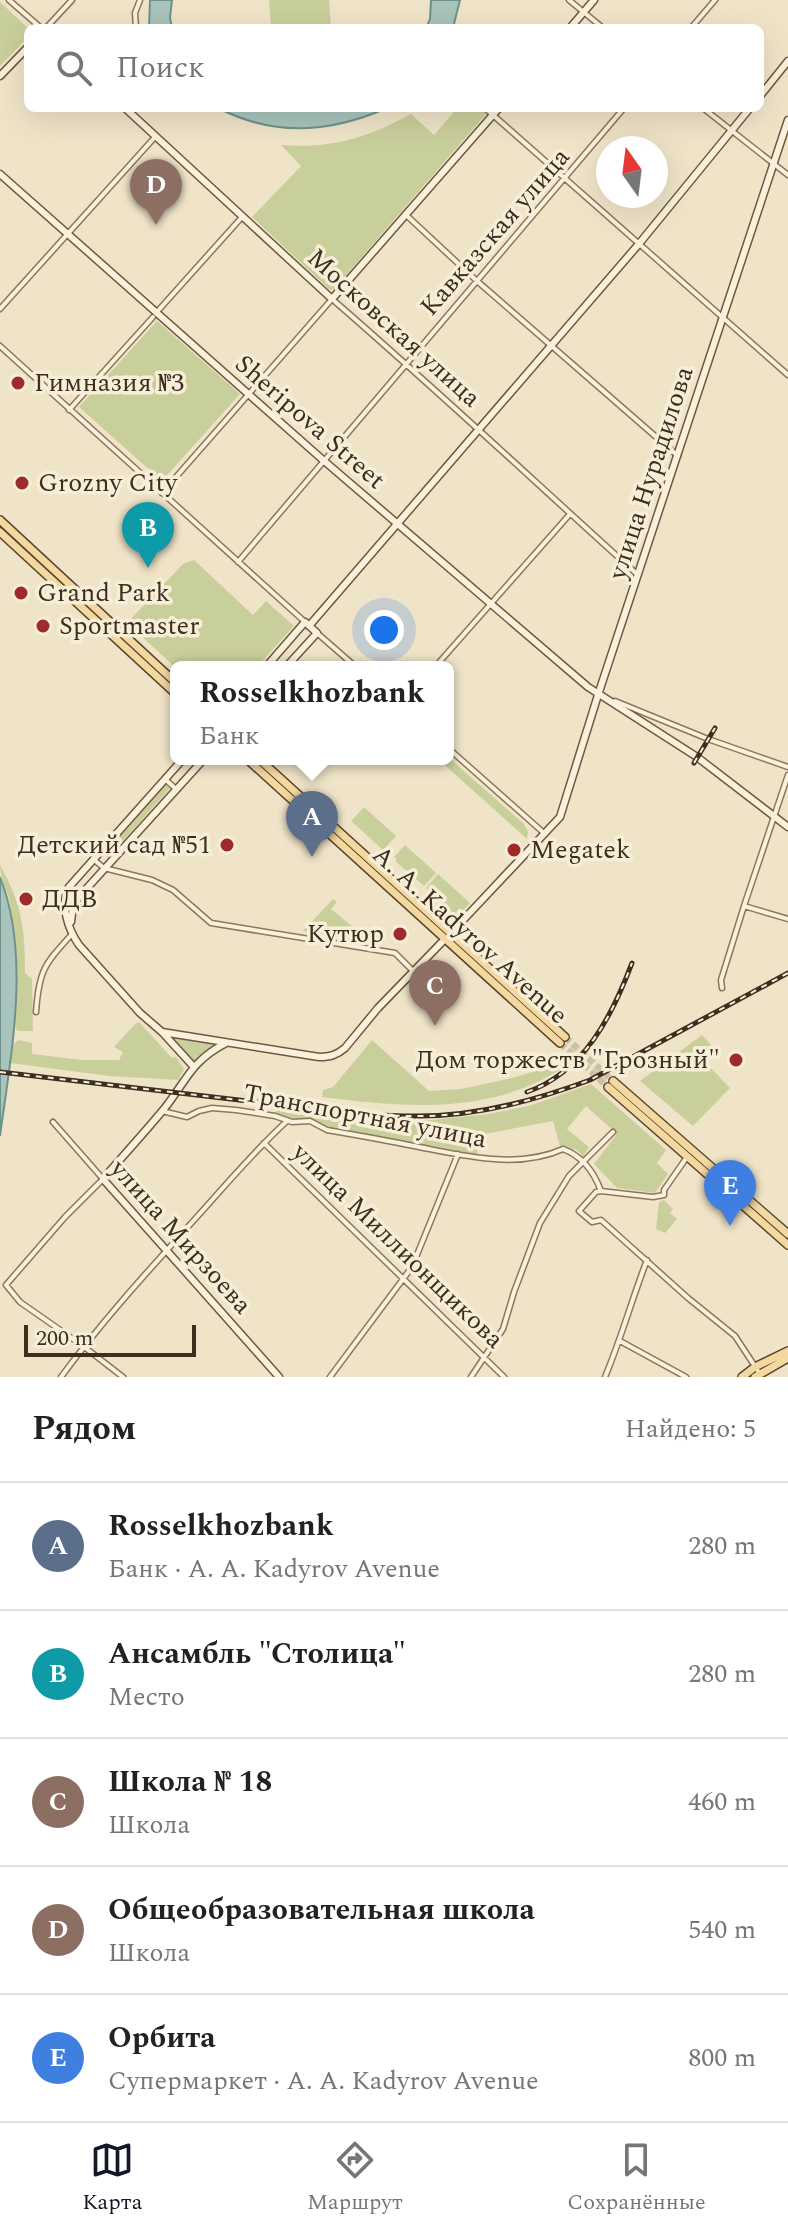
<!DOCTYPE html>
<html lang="ru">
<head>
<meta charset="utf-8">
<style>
	:root { --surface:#fff; --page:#f6f6f6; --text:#222; --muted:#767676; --line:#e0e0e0; --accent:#111827 }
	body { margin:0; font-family:Spectral,serif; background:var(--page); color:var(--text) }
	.compass { position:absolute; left:596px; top:136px; width:72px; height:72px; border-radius:50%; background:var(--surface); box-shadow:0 8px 32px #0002; rotate:346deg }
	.scale { position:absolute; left:24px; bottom:20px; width:172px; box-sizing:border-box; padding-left:8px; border:4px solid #3d2e20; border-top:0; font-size:22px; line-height:28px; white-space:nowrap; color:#3d2e20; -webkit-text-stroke:6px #f7eed8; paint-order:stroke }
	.you { position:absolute; left:384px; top:630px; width:28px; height:28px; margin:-20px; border:6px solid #fff; border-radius:50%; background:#1a73e8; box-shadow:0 0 0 12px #1a73e833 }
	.badge { display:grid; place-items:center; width:52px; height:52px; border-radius:50%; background:var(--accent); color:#fff; font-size:26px; font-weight:700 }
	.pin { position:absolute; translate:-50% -66px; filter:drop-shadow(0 2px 4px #0008) }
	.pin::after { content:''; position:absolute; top:42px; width:28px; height:24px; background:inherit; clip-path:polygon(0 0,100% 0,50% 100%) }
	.popup { position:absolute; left:170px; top:661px; width:284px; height:104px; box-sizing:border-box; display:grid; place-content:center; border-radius:12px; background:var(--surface); filter:drop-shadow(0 2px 6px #0005); font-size:26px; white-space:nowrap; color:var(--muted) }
	.popup b { font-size:30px; color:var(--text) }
	.popup::after { content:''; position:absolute; left:50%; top:100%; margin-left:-16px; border:16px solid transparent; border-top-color:var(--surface) }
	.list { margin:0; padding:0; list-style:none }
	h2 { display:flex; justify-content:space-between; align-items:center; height:104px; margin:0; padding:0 32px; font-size:34px }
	h2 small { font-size:26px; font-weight:400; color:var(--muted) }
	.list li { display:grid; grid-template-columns:52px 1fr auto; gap:24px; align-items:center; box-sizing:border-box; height:128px; padding:0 32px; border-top:2px solid var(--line) }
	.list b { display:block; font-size:30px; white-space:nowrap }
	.list p { margin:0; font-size:26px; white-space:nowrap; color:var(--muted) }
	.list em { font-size:26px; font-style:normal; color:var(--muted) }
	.icon { flex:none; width:44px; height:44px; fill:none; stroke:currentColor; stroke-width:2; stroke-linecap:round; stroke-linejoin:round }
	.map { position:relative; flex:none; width:788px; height:1377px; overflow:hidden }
	.search { position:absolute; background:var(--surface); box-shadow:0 8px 32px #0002; left:24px; right:24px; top:24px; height:88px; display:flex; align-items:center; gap:20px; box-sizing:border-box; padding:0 28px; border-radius:12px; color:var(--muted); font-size:30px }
	.sheet { height:744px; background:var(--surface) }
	nav { display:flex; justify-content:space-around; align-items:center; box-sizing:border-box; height:112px; border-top:2px solid var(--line); background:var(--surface); font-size:22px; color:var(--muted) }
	nav a { display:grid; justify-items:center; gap:4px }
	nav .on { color:var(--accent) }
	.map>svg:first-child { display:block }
	.green { fill:#c9cf9b }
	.water { fill:#a9c4bc; stroke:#6f938a; stroke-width:2 }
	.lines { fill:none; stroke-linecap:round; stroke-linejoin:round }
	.primary-tunnel { stroke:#ccc0a6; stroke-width:7; stroke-dasharray:7 3.5; stroke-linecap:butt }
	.street-casing { stroke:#8d765c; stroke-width:7 }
	.secondary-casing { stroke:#6f573f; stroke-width:9 }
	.primary-casing { stroke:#5b4430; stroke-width:10 }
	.street { stroke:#faf1dc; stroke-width:4 }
	.secondary { stroke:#faf1dc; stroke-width:6 }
	.primary { stroke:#f3d9a0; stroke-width:7 }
	.rail-casing { stroke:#3d2e20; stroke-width:5 }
	.rail { stroke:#f7eed8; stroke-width:2; stroke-dasharray:6; stroke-linecap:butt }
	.poi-dot { fill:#9e2a2b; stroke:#f7eed8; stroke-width:3 }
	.labels { text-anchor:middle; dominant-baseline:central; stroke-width:7; stroke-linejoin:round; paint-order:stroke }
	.street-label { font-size:26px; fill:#3d2e20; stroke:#f7eed8 }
	.poi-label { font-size:26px; fill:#3d2e20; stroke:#f7eed8; text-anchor:start }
</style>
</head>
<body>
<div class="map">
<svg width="788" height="1377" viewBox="0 0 788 1377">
	<rect width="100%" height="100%" fill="#f0e4c8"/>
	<!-- green -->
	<path class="green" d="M 269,0 L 329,0 L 331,28 L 271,28 Z
		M 0,2 L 28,28 L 28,37 L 0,66 Z
		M 457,108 L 480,108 L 486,114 L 334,289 L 330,290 L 252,217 L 301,166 L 281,145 C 331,149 367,138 411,114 L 434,135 Z
		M 157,321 L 240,394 L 162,481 L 79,407 Z
		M 194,560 L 253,615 L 266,601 L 294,626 L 257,667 L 176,668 L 127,623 L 183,564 Z
		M 448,757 L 524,824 L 528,832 L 527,839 L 438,759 L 448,759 Z
		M 165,784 L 170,788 L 108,858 L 103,854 Z
		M 364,807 L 396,836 L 383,850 L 351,821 Z
		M 405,845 L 436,873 L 424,886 L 395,861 L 397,859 L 394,857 Z
		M 0,865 C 22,904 25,929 25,973 L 32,979 L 33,1031 L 17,1031 L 15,1025 C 15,986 16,947 11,908 C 9,893 0,881 0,865 Z
		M 438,874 L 470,903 L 457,917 L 426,888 Z
		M 333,899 L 337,902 L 331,909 L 358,931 L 351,940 L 303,931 Z
		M 139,1022 L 172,1058 L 176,1057 L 184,1069 L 178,1080 L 109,1076 L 10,1063 L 12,1046 L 18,1040 L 32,1043 L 32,1054 L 82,1060 L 119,1060 L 123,1052 L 114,1047 L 135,1024 Z
		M 162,1032 L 226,1043 L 193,1066 Z
		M 702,1035 L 715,1049 L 704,1061 L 730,1088 L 693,1126 L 640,1081 Z
		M 372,1040 L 429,1091 L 461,1089 L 512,1078 L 562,1063 L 566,1066 C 492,1115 407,1108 322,1097 L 323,1090 L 333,1087 Z
		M 591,1084 L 666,1150 L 657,1163 L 668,1174 L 655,1193 L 617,1188 L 594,1164 L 617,1134 L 586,1106 L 567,1129 L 589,1147 L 583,1157 L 577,1150 L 560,1146 L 553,1121 L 479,1135 L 477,1155 L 328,1127 L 310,1118 L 287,1118 L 274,1113 L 279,1110 L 386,1123 L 431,1120 L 488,1114 L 529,1106 Z
		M 664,1200 L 673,1209 L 670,1213 L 677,1219 L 665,1233 L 656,1229 L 659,1202 Z"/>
	<!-- water -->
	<path class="water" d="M 150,0 L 172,0 L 170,18 L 172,28 L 149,28 Z
		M 431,0 L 460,0 L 453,28 L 426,28 L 430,19 Z
		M 218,108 L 387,108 C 329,133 275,137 218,108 Z
		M 0,877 C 31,955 11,1054 0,1136 Z"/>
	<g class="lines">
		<!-- primary-tunnel -->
		<path class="primary-tunnel" d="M 565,1037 L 613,1081
			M 560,1043 L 608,1087"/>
		<!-- street casing -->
		<g class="street-casing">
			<path id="street" d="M 9,0 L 41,28
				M 569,0 L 603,28
				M 46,28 L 72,0
				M 136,28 L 135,13 L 140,0
				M 691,28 L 715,0
				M 485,108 L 788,375
				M 703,108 L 788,175
				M 405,214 L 477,281 L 678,456
				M 0,309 L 155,137
				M 156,313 L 242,217
				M 0,346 L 305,622
				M 69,410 L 153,317
				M 162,493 L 332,299 C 436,389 536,483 638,575
				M 238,562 L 624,108
				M 317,633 L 356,667
				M 435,667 L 570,514
				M 615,701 L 708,739 L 788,767
				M 448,748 L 545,834
				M 165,779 L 177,790
				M 93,859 L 104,868 L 152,880 L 173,890 L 211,923 L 395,953 L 413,971
				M 744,906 L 788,919
				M 722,988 L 721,980 L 744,906 L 788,775
				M 36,1012 C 39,970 44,965 72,934
				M 162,1111 L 187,1117 L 199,1111 L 212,1108 L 236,1110 L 275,1116 L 292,1122 L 310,1121 L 327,1130 C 356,1135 385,1140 414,1146 C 461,1155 517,1170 563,1149 C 582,1156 594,1172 601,1191
				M 53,1122 L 103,1179 L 65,1217 L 6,1285 L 20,1302 L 83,1346 L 123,1377
				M 264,1143 L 504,1377
				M 687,1157 L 664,1190 L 664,1195 L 653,1197 L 601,1191 L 596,1192 L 579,1211 L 592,1222 L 601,1220 L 688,1298 L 735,1336 L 760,1374
				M 620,1341 L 686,1377
				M 61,1377 C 102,1321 149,1270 195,1219 C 225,1186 254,1151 287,1121
				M 330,1377 L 412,1267 L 458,1154
				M 471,1377 L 503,1329 L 514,1292 L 540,1223 L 569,1176 L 613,1132
				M 605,1377 C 621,1339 632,1299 647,1260"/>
		</g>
		<!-- secondary casing -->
		<g class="secondary-casing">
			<path id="secondary" d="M 570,28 L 594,0
				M 0,76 L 28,47
				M 760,96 L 788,61
				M 125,108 L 332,299 L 499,108
				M 0,174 L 323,460 L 588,687 L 697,757 L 788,827
				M 309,626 L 638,245 L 750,108
				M 266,667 L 305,622 L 317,633 L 286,667
				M 183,759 L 69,887 C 60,906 68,929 79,945 L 140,1013 L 162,1032 L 193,1066
				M 71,922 L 73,906 L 78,898 L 204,759
				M 450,934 L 560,817 L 598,695 L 788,120
				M 162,1032 L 319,1057 C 330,1057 337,1055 345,1048 L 378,1008 L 444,940
				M 226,1043 C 191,1061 187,1080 164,1109 C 144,1133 123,1156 103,1179 L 279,1377"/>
		</g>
		<!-- primary casing -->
		<g class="primary-casing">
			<path id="primary" d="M 0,520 L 176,683
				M 0,532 L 176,694
				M 247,759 L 560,1043
				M 259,759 L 565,1037
				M 613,1081 L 788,1234
				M 608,1087 L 788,1245
				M 742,1377 L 755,1367 L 788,1351
				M 755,1377 L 788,1358"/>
		</g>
		<!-- street -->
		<use href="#street" class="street"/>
		<!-- secondary -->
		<use href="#secondary" class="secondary"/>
		<!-- primary -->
		<use href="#primary" class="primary"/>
		<!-- rail casing -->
		<g class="rail-casing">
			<path id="rail" d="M 694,763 L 715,728
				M 0,1072 L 358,1114 C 377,1115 396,1116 414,1116 C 474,1117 534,1101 590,1080 L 788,973
				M 527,1092 C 584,1072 612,1016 632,963"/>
		</g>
		<!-- rail -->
		<use href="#rail" class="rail"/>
	</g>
	<!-- markers -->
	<g class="poi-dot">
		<circle cx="18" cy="383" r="8"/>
		<circle cx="22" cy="483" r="8"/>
		<circle cx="21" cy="593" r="8"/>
		<circle cx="43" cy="626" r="8"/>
		<circle cx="227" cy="845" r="8"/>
		<circle cx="514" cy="850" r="8"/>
		<circle cx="26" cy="899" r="8"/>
		<circle cx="400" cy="934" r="8"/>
		<circle cx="736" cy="1060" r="8"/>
	</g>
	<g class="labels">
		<!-- street labels -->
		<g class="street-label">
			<text transform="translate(495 232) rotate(-49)">Кавказская улица</text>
			<text transform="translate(394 328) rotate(42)">Московская улица</text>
			<text transform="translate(310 422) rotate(41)">Sheripova Street</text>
			<text transform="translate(651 473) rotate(-72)">улица Нурадилова</text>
			<text transform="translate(470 935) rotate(42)">A. A. Kadyrov Avenue</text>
			<text transform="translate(365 1116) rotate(11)">Транспортная улица</text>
			<text transform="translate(181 1237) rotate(48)">улица Мирзоева</text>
			<text transform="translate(398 1246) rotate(44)">улица Миллионщикова</text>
		</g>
		<!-- poi labels -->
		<g class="poi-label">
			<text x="34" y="383">Гимназия №3</text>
			<text x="38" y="483">Grozny City</text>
			<text x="37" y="593">Grand Park</text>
			<text x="59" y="626">Sportmaster</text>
			<text x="211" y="845" text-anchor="end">Детский сад №51</text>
			<text x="530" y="850">Megatek</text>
			<text x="42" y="899">ДДВ</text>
			<text x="384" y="934" text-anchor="end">Кутюр</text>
			<text x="720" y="1060" text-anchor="end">Дом торжеств "Грозный"</text>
		</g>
	</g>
</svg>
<svg class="compass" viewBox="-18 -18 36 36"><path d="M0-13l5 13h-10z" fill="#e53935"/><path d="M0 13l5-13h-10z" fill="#767676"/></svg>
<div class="scale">200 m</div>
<div class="you"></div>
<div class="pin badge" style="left:312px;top:857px;background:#5c6f8a">A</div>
<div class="popup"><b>Rosselkhozbank</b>Банк</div>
<div class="pin badge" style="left:148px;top:568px;background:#0f9aa8">B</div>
<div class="pin badge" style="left:435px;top:1026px;background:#8d6e63">C</div>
<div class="pin badge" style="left:156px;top:225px;background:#8d6e63">D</div>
<div class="pin badge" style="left:730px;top:1226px;background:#3f7fe0">E</div>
<div class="search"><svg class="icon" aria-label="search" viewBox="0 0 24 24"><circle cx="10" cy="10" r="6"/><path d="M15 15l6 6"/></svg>Поиск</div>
</div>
<section class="sheet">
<h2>Рядом<small>Найдено: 5</small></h2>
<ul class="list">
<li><span class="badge" style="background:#5c6f8a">A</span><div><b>Rosselkhozbank</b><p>Банк · A. A. Kadyrov Avenue</p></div><em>280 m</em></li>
<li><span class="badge" style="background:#0f9aa8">B</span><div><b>Ансамбль &quot;Столица&quot;</b><p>Место</p></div><em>280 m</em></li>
<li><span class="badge" style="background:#8d6e63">C</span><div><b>Школа № 18</b><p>Школа</p></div><em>460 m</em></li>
<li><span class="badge" style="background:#8d6e63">D</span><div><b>Общеобразовательная школа</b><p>Школа</p></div><em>540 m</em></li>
<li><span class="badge" style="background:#3f7fe0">E</span><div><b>Орбита</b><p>Супермаркет · A. A. Kadyrov Avenue</p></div><em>800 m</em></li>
</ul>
</section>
<nav>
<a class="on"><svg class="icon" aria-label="map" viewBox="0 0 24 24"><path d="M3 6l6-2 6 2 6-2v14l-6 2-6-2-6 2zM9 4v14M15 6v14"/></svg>Карта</a>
<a><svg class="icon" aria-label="directions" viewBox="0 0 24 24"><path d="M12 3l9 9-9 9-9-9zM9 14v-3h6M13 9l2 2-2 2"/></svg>Маршрут</a>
<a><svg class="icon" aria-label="saved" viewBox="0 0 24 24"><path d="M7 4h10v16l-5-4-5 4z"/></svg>Сохранённые</a>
</nav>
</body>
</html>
